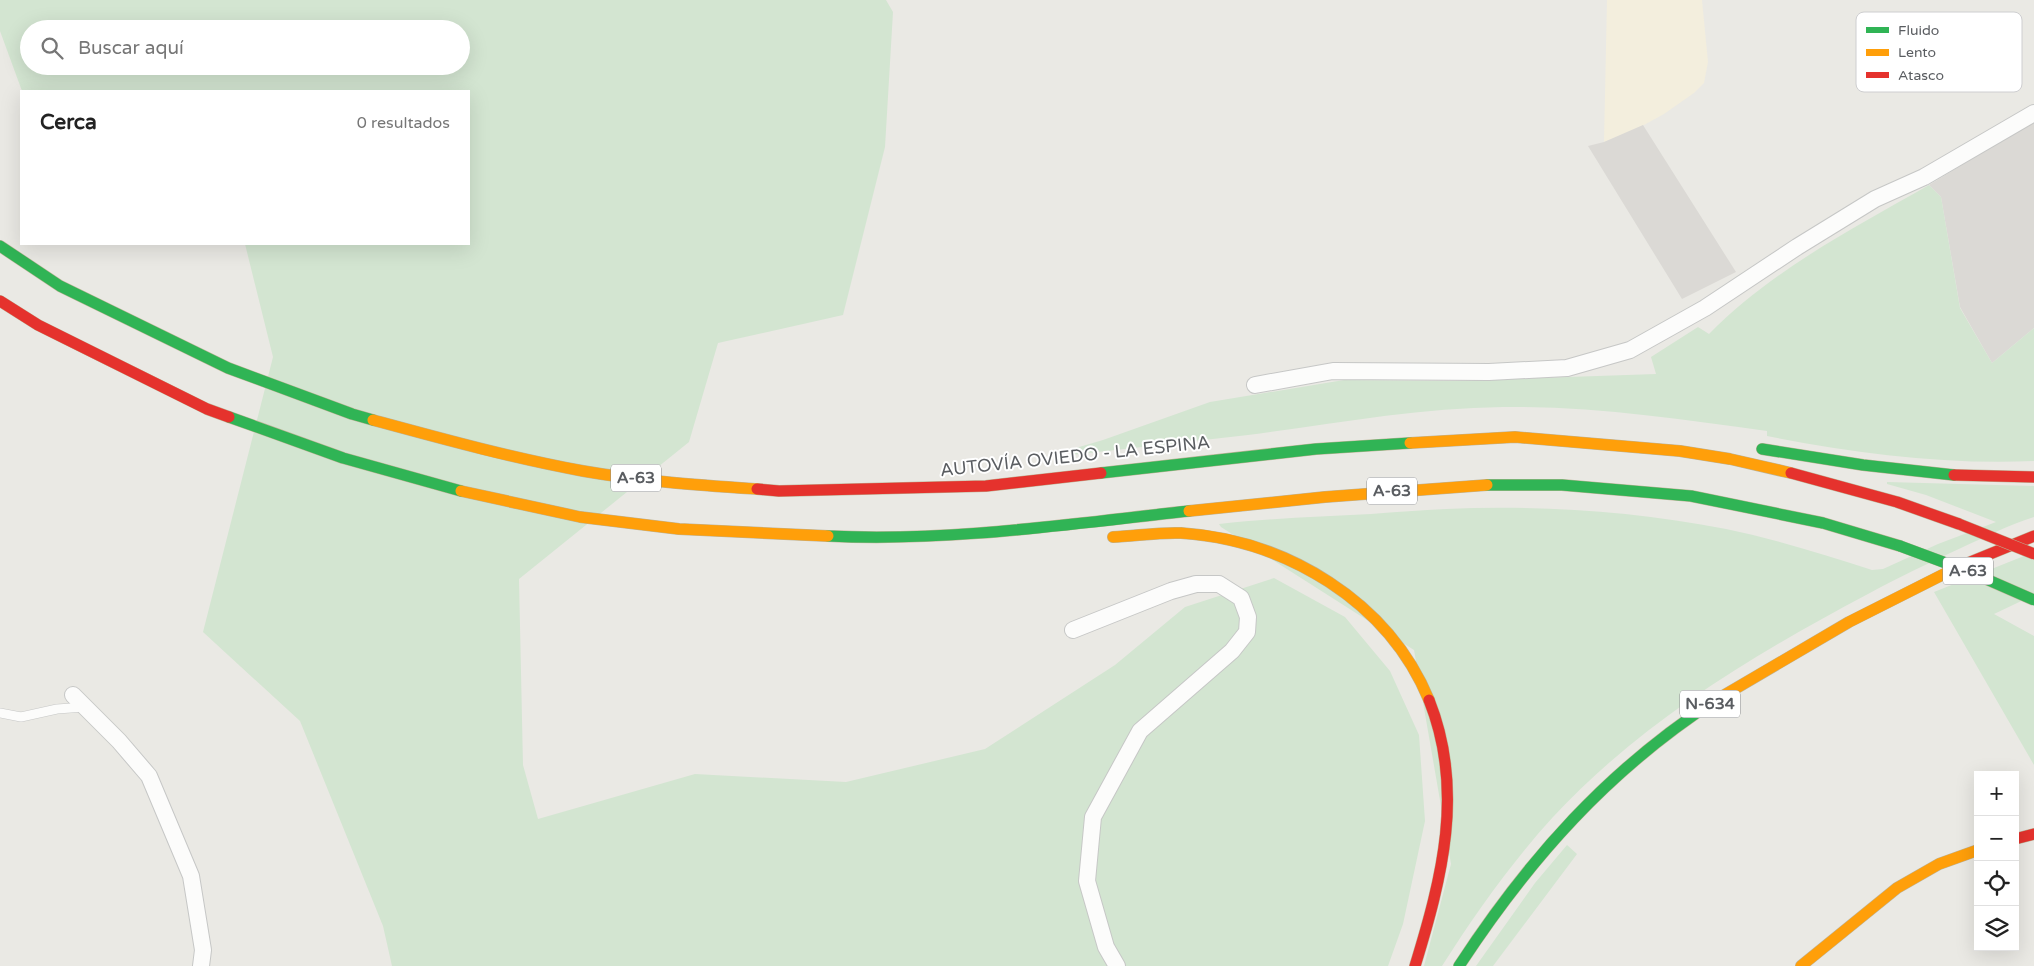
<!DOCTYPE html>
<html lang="es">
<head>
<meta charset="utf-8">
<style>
	:root { --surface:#fff; --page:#f6f6f6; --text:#222; --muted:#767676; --line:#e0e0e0 }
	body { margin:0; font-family:"Varela Round",sans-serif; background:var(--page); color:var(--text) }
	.controls { position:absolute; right:15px; bottom:15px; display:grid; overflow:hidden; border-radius:0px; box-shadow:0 5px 20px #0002 }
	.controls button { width:45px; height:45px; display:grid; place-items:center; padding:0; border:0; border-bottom:1px solid var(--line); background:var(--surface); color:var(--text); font:25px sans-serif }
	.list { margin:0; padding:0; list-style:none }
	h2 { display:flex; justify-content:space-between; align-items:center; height:65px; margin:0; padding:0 20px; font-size:21px }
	h2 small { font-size:16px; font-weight:400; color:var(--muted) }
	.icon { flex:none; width:28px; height:28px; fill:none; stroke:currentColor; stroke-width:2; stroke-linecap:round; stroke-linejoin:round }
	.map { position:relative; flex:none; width:2034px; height:966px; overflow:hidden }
	.search { position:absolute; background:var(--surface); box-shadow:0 5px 20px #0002; left:20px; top:20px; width:450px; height:55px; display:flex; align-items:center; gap:12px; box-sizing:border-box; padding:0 18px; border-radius:28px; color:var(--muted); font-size:19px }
	.panel { position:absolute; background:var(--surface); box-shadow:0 5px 20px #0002; left:20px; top:90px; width:450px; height:155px; border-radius:0px }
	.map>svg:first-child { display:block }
	.commercial { fill:#f3eedd }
	.industrial { fill:#dbd9d5 }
	.green { fill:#d3e5d1; fill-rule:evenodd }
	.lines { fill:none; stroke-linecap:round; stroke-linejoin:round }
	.lane-casing { stroke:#c6c7c6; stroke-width:10 }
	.street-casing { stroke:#c6c7c6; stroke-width:18 }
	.fast-casing { stroke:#bdb295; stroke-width:12 }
	.slow-casing { stroke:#bdb295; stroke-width:12 }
	.jam-casing { stroke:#bdb295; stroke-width:12 }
	.lane { stroke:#fcfcfb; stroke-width:9 }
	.street { stroke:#fcfcfb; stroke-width:16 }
	.fast { stroke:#30b455; stroke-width:11 }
	.slow { stroke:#ff9f0a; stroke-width:11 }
	.jam { stroke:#e5322d; stroke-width:11 }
	.fast-bridge-casing { stroke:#bdb295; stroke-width:12; stroke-linecap:butt }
	.jam-bridge-casing { stroke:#bdb295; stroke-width:12; stroke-linecap:butt }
	.fast-bridge { stroke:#30b455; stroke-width:11 }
	.jam-bridge { stroke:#e5322d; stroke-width:11 }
	.labels { text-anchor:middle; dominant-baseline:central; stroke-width:4; stroke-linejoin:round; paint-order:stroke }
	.shield { fill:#fff; stroke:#8c8e90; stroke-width:1 }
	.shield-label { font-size:16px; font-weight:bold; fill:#5a5d61 }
	.street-label { font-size:18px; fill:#5a5d61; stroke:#fff }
	.key { fill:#fff; stroke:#ceced0; stroke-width:1 }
	.key-label { font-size:14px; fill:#5a5d61 }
</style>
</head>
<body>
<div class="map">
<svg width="2034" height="966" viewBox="0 0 2034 966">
	<rect width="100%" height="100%" fill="#eae9e4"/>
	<!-- commercial -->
	<path class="commercial" d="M 1607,0 L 1702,0 L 1708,62 L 1704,83 L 1694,93 L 1664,114 L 1633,131 L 1604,142 Z"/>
	<!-- industrial -->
	<path class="industrial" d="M 2034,121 L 2034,328 L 1992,363 L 1960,307 L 1941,197 L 1929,185 Z
		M 1643,125 L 1736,272 L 1682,299 L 1588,146 L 1604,142 Z"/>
	<!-- green -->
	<path class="green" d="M 0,0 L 886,0 L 893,12 L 885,147 L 843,315 L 718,343 L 689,442 L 519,579 L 523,765 L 538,819 L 695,774 L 846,782 L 985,749 L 1115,665 L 1185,607 L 1274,578 L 1345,617 L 1390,671 L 1419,735 L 1425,821 L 1403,924 L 1388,966 L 392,966 L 383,926 L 300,721 L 203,632 L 273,357 L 245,244 L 469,244 L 469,91 L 22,91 L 0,31 ZM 29,29 L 461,29 L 461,66 L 29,66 Z
		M 1929,185 L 1941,197 L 1960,308 L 1992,363 L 2034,328 L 2034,461 C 1946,465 1853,453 1767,436 L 1767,431 C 1679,419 1592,406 1503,407 C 1417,408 1333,424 1248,435 C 1189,442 1130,448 1071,455 L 1069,450 L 1103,440 L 1210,402 L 1344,380 L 1454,381 L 1656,374 L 1651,357 L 1698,327 L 1709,334 C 1772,270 1852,229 1929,185 Z
		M 1887,482 L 2034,486 L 2034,517 C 2008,525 1985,537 1961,548 C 1929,563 1899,577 1868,594 C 1755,654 1641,722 1553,817 C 1511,863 1475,914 1442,966 L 1424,966 L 1451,864 L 1414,650 L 1221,527 L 1219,524 C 1270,518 1320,517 1371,514 C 1396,512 1421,510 1446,509 C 1539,505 1634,511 1726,529 C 1775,539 1824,555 1872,570 L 1883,569 L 1938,544 L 1996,522 L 1926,495 L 1887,484 Z
		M 2034,552 L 2034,595 L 1994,614 L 2034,636 L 2034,765 L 1934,592 Z
		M 1567,845 L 1577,854 L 1493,966 L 1476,966 L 1535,883 Z"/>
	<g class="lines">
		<!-- lane casing -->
		<g class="lane-casing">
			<path id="lane" d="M 0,713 L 21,717 L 57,709 L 85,707"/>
		</g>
		<!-- street casing -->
		<g class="street-casing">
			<path id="street" d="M 1255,385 L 1333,371 L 1489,372 L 1567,368 L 1630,350 L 1705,308 L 1797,247 L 1875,199 L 1924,177 L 2034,113
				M 1073,630 L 1171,591 L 1196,584 L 1219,584 L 1241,598 L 1248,617 L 1247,632 L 1232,651 L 1140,731 L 1093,817 L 1087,881 L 1106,947 L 1117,966
				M 73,695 L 119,741 L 149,776 L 191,876 L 203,950 L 201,966"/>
		</g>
		<!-- fast casing -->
		<g class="fast-casing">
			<path id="fast" d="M 0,246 L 60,286 L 228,368 L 352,414 L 373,420
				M 229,417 L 343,458 L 461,491
				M 1762,449 L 1863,465 L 1954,475
				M 1101,473 L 1316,449 L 1410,443
				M 1487,485 L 1562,485 L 1691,496 L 1823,523 L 1900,546
				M 828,536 C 948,542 1069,524 1189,511
				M 1459,966 C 1529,859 1608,770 1716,700"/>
		</g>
		<!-- slow casing -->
		<g class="slow-casing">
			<path id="slow" d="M 373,420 C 443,439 512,458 583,471 C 640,481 699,485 757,489
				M 1410,443 L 1515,437 L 1680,451 L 1730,459 L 1791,473
				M 461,491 L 580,517 L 679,529 L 828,536
				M 1189,511 L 1325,497 L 1487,485
				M 1113,537 C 1136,536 1159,532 1181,533 C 1286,540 1388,601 1429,700
				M 1716,700 L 1849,622 L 1958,567
				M 1801,966 L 1897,888 L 1939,864 L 1978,850"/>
		</g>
		<!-- jam casing -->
		<g class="jam-casing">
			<path id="jam" d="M 0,301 L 38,325 L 207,409 L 229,417
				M 1791,473 L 1897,502 L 1959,524
				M 1954,475 L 2034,477
				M 757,489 L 779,491 L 986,486 L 1101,473
				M 1958,567 L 2034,536
				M 2015,839 L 2034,834
				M 1415,966 C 1442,878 1465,790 1429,700"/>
		</g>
		<!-- lane -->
		<use href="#lane" class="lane"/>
		<!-- street -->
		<use href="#street" class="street"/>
		<!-- fast -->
		<use href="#fast" class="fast"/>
		<!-- slow -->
		<use href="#slow" class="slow"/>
		<!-- jam -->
		<use href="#jam" class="jam"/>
		<!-- fast-bridge casing -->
		<g class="fast-bridge-casing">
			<path id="fast-bridge" d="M 1900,546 L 1970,572 L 2034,600"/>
		</g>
		<!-- jam-bridge casing -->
		<g class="jam-bridge-casing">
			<path id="jam-bridge" d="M 1959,524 L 2034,554"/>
		</g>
		<!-- fast-bridge -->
		<use href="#fast-bridge" class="fast-bridge"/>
		<!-- jam-bridge -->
		<use href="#jam-bridge" class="jam-bridge"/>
	</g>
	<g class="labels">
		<!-- shield labels -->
		<g class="shield">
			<rect x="611" y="464.5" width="50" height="27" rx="4"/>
			<rect x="1367" y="477.5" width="50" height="27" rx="4"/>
			<rect x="1943" y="557.5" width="50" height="27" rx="4"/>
			<rect x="1680" y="690.5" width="60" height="27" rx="4"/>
		</g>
		<g class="shield-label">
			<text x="636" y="478">A-63</text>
			<text x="1392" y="491">A-63</text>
			<text x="1968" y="571">A-63</text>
			<text x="1710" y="704">N-634</text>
		</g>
		<!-- street labels -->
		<g class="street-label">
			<text transform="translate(1075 456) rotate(-6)">AUTOVÍA OVIEDO - LA ESPINA</text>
		</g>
	</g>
	<!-- legend -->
	<rect x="1856" y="12" width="166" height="80" rx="8" class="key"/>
	<rect x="1866" y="27" width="23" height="6" fill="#30b455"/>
	<rect x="1866" y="49" width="23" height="7" fill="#ff9f0a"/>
	<rect x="1866" y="72" width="23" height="6" fill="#e5322d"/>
	<g class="key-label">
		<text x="1898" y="35">Fluido</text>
		<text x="1898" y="57">Lento</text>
		<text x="1898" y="80">Atasco</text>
	</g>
</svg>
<div class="controls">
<button>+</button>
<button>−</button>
<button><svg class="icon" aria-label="locate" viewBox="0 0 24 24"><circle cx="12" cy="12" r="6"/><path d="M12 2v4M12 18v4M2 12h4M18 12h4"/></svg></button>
<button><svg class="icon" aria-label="layers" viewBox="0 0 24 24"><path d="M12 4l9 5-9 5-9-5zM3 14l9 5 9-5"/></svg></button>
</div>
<div class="search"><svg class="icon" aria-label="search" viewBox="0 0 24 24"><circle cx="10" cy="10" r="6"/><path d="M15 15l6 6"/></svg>Buscar aquí</div>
<section class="panel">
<h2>Cerca<small>0 resultados</small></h2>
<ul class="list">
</ul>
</section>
</div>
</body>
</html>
